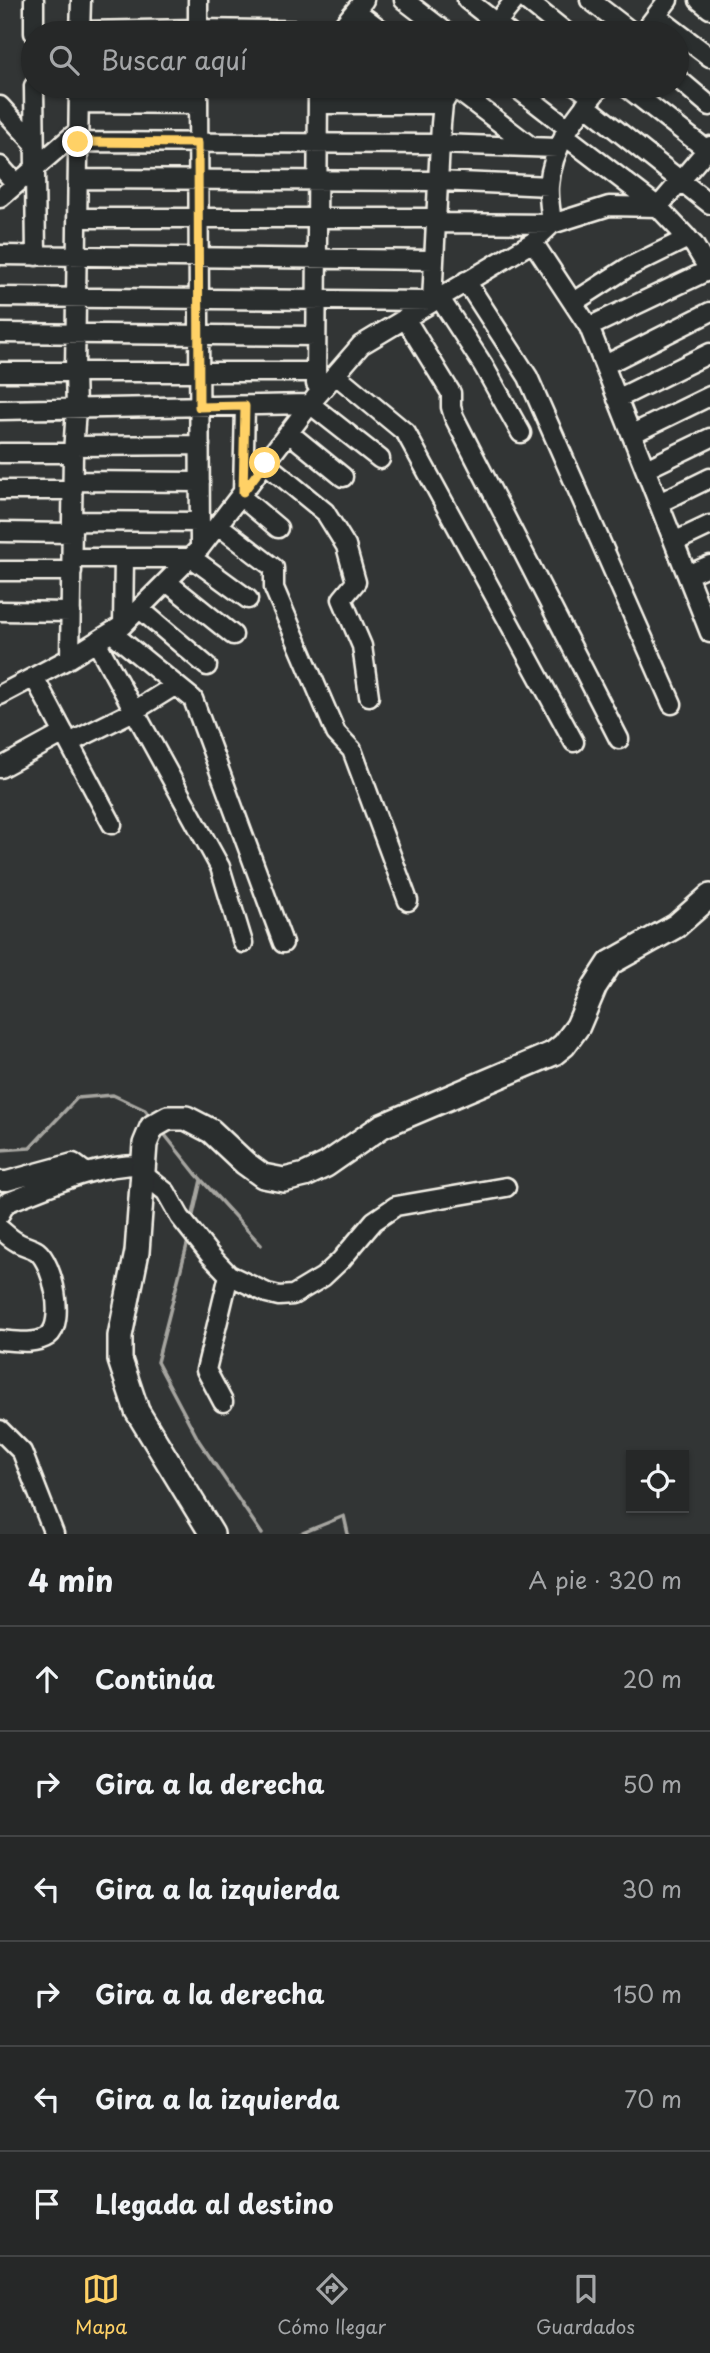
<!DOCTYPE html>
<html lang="es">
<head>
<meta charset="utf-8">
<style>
	:root { --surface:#262828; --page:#2e3030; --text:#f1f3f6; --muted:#a4a6a8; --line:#424445; --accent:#ffd166 }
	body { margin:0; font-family:"Playpen Sans",sans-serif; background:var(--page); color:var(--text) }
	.controls { position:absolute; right:21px; bottom:21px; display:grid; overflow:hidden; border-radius:0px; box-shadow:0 2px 5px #0004 }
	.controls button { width:63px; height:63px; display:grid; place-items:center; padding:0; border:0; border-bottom:2px solid var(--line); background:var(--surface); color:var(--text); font:35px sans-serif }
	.stop { position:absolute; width:21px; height:21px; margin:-16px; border:5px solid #ffd166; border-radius:50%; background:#fff }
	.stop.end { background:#ffd166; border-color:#fff; box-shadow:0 2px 7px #0008 }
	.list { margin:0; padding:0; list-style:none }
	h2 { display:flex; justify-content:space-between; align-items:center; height:91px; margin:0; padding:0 28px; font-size:30px }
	h2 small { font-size:23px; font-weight:400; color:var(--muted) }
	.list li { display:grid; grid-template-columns:46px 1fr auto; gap:21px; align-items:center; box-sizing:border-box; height:105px; padding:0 28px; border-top:2px solid var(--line) }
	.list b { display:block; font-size:26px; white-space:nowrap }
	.list em { font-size:23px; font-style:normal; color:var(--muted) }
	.icon { flex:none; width:38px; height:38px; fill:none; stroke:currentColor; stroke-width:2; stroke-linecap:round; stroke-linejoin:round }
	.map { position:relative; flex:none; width:710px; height:1534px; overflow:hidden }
	.search { position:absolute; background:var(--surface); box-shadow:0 2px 5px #0004; left:21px; right:21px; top:21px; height:77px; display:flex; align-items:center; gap:18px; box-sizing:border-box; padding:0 24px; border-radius:38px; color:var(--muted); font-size:26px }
	.sheet { height:721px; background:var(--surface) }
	nav { display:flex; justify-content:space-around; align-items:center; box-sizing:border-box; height:98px; border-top:2px solid var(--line); background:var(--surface); font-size:19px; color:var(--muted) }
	nav a { display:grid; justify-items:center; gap:4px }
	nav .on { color:var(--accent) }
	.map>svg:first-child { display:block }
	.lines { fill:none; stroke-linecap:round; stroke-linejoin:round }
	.stream { stroke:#a6a5a0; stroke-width:3.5 }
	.minor-casing { stroke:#f4f1e8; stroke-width:23 }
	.major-casing { stroke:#f4f1e8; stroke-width:28 }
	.minor { stroke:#2a2d2e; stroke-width:18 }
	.major { stroke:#2a2d2e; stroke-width:23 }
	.route { stroke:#ffd166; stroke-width:9 }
</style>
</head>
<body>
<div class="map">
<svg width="710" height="1534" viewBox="0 0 710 1534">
	<rect width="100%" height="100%" fill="#323535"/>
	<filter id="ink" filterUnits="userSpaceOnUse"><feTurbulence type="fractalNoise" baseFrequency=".0143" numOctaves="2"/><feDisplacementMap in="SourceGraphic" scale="14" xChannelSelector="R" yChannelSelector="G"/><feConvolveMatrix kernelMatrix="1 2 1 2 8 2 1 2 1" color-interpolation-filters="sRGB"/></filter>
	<g filter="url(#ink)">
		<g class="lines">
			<!-- stream -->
			<path class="stream" d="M 161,1130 L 196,1174 L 261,1245
				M 0,1150 L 30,1148 L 77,1098 L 113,1095 L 145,1110 L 152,1119
				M 192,1219 L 201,1180
				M 188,1241 L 157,1362 L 199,1441 L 262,1534
				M 300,1534 L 344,1516 L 348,1534"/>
			<!-- minor casing -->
			<g class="minor-casing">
				<path id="minor" d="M 198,0 L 198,33
					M 404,0 L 447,33
					M 467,0 L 509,33
					M 526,0 L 567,33
					M 590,0 L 633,33
					M 699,0 L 710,9
					M 356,11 L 385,33
					M 656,16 L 710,57
					M 80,31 L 198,29 L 339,31
					M 34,33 L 34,0
					M 80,33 L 81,0
					M 337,33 L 364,0
					M 488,33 L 515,0
					M 643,33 L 668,0
					M 677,78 L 710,106
					M 34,86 L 36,256
					M 198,86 L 200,548
					M 392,86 L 417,104
					M 452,86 L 530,146
					M 514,86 L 568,128
					M 577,86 L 592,97
					M 625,86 L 707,150
					M 79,103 L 198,104
					M 319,104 L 443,104
					M 585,105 L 710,204
					M 0,106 L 34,143
					M 564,135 L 658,207 L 710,146
					M 78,142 L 440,144 L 557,148
					M 0,166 L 16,184
					M 78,179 L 438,181 L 549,186
					M 0,198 L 78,131
					M 77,218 L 436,218
					M 437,223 L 552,224 C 551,212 548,198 549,186 C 552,145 576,116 601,86
					M 533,242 L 589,327 L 710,633
					M 0,255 L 434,260
					M 466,281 L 528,377 L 672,704
					M 0,297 L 432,301 L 441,124 L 443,104 L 453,86
					M 439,297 L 483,365 L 521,433
					M 574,302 L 627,268 L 688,238
					M 405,318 L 451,393 L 451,407 L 454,417 L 619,739
					M 589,327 L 709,270
					M 0,333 L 316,336
					M 605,365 L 710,312
					M 0,372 L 316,372
					M 336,375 L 406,433 L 574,742
					M 316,384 L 318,86
					M 617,399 L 710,353
					M 0,410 L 310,404 L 380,459
					M 289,433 L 343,477
					M 632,434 L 710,396
					M 74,446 L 200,445
					M 0,453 L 73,453
					M 265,463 L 325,512 L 346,546 L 356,582 L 342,599 L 362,646 L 369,696
					M 646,469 L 710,438
					M 73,481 L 200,482
					M 0,490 L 73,490
					M 243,492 L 245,406
					M 240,496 L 278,528
					M 659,503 L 710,478
					M 72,521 L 200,522
					M 218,525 L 274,568 L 274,588 L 336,733 L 352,750 L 408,901
					M 0,532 L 72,533
					M 674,542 L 710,525
					M 72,558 L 192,558 L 248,599
					M 0,571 L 72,571
					M 687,575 L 710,565
					M 167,582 L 233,635
					M 140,609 L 207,666
					M 0,611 L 71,612
					M 123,625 L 124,558
					M 112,633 L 193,699 L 283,943
					M 97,643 L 220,867 L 243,943
					M 70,658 L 73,453 L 76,408 L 75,372 L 79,86
					M 34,677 L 112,824
					M 0,695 L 70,658 L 123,625 L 200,548 L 315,398 L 361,345 L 533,242 L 552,224 L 609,206 L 658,207 L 694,245 L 710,272
					M 69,743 L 134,711 L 176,685
					M 0,768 L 64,733
					M 143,1174 L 166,1192 L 180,1217 L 210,1255 L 229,1275 L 267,1293 L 279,1296 L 293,1295 L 323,1277 L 341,1260 L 374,1221 L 396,1206 L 506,1187
					M 0,1181 L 7,1181 L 73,1163 L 85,1172
					M 0,1214 L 6,1203 C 50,1186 95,1164 143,1165
					M 0,1229 C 5,1233 11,1239 17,1242 C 23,1246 31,1247 37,1251 C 53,1263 66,1323 48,1336 C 35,1345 14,1341 0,1340
					M 223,1402 L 206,1370 L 229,1275
					M 0,1430 L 22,1452 L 54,1534"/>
			</g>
			<!-- major casing -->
			<g class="major-casing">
				<path id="major" d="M 212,1534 L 137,1411 L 120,1360 L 120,1336 L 137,1252 L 145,1144 L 152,1127 L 168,1118 L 186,1118 L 211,1131 L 245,1163 L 263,1176 L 284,1180 L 305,1175 L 326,1165 L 382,1126 L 554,1053 L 564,1045 L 578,1026 L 595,986 L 610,963 L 676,926 L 710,896"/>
			</g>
			<!-- minor -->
			<use href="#minor" class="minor"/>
			<!-- major -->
			<use href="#major" class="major"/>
		</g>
	</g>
	<g class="lines" filter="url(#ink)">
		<!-- route -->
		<path class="route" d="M 78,142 L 198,143 L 199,407 L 245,406 L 243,492 L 265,463"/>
	</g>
</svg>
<div class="controls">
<button><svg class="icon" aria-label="locate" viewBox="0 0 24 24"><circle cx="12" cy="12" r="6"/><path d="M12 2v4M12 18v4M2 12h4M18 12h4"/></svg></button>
</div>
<div class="stop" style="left:265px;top:463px"></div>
<div class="stop end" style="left:78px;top:142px"></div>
<div class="search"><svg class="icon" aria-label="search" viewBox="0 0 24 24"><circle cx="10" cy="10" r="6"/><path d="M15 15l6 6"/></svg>Buscar aquí</div>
</div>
<section class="sheet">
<h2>4 min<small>A pie · 320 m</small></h2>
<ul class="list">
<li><svg class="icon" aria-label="ahead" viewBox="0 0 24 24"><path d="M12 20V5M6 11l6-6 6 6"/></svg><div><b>Continúa</b></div><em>20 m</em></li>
<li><svg class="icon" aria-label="right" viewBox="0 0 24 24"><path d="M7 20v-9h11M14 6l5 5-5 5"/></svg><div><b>Gira a la derecha</b></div><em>50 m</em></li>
<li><svg class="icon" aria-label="left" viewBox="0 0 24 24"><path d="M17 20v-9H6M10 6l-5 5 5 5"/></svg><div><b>Gira a la izquierda</b></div><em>30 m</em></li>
<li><svg class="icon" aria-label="right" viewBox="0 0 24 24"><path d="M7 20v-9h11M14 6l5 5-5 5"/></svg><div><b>Gira a la derecha</b></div><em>150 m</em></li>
<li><svg class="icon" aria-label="left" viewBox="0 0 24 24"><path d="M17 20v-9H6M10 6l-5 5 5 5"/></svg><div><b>Gira a la izquierda</b></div><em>70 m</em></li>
<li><svg class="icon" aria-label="arrive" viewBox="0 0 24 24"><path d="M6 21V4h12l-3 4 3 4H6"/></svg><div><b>Llegada al destino</b></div></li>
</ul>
</section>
<nav>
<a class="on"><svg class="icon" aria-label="map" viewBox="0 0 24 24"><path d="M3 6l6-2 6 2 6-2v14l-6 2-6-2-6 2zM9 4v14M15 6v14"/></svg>Mapa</a>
<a><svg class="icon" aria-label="directions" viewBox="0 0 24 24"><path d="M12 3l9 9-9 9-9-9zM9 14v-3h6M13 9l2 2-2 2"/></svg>Cómo llegar</a>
<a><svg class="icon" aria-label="saved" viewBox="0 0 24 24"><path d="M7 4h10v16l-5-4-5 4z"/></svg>Guardados</a>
</nav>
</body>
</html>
